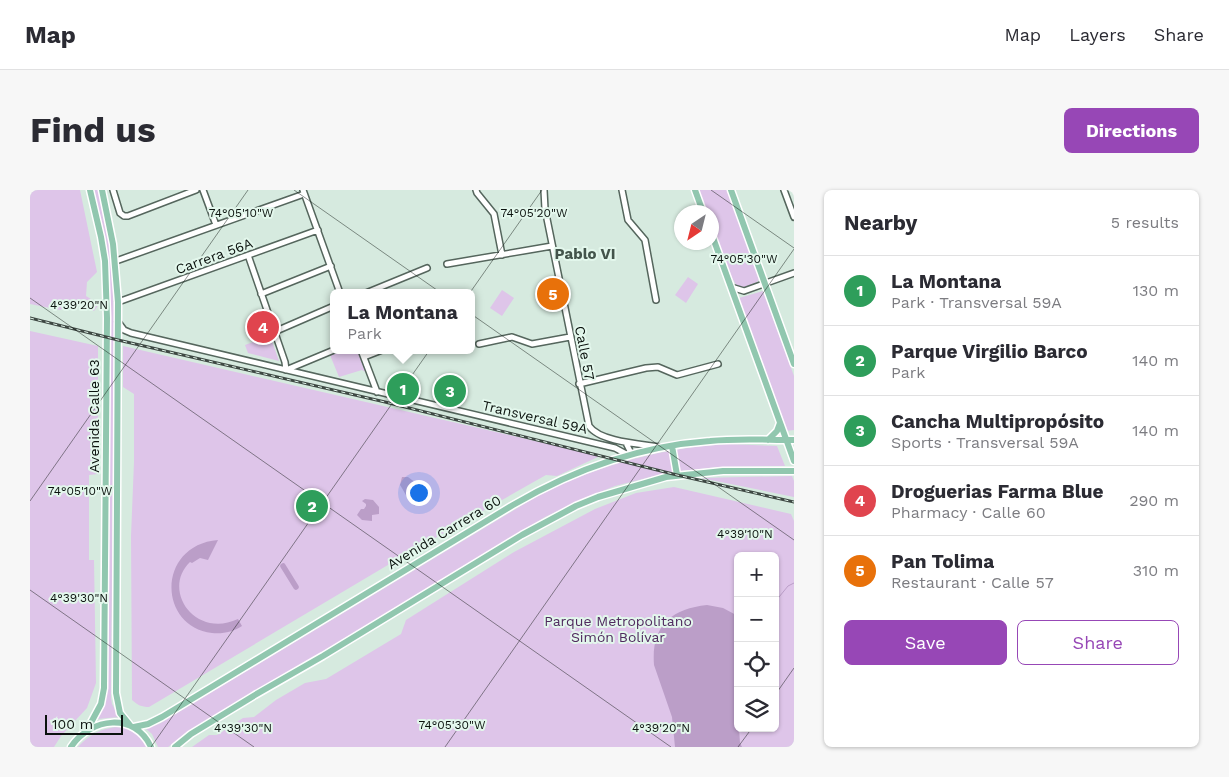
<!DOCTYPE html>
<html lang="en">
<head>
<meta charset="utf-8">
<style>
	:root { --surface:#fff; --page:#f7f7f7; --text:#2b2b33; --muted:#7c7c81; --line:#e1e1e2; --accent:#9747b6 }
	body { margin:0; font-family:"Work Sans",sans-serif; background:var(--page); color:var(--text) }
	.controls { position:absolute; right:15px; bottom:15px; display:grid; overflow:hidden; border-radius:8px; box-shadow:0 1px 4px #0004 }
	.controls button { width:45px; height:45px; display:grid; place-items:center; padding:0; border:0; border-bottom:1px solid var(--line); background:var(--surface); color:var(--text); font:25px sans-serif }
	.compass { position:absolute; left:644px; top:15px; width:45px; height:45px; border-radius:50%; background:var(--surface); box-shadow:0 1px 4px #0004; rotate:215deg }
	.scale { position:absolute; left:15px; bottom:12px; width:78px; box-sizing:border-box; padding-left:5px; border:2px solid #0b120e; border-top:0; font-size:14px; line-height:18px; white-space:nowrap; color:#0b120e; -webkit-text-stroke:4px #e3f7ec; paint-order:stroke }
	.you { position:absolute; left:388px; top:302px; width:18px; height:18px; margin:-12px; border:4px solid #fff; border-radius:50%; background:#1a73e8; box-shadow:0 0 0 8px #1a73e833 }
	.badge { display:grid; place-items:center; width:32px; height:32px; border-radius:50%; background:var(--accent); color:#fff; font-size:16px; font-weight:700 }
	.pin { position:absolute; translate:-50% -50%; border:2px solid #fff; box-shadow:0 1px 5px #0006 }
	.popup { position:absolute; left:300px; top:99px; width:145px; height:65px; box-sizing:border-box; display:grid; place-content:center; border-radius:8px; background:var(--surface); filter:drop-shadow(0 1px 4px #0005); font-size:16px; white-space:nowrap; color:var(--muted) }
	.popup b { font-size:19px; color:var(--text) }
	.popup::after { content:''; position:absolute; left:50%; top:100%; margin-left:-10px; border:10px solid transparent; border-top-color:var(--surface) }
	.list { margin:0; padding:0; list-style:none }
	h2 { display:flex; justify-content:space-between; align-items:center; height:65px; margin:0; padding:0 20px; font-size:21px }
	h2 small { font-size:16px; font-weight:400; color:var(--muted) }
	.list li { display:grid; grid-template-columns:32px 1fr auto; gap:15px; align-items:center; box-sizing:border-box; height:70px; padding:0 20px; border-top:1px solid var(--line) }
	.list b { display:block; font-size:19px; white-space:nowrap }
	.list p { margin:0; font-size:16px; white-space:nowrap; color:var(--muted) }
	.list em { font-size:16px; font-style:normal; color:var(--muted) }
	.actions { display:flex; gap:10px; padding:15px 20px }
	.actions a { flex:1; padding:11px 0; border:1px solid var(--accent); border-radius:8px; text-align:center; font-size:18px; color:var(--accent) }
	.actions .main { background:var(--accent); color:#fff }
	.icon { flex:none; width:28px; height:28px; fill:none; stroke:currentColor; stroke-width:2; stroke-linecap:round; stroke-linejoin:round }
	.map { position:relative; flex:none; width:764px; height:557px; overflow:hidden; border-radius:8px }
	header { display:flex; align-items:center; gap:30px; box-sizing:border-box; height:70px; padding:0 25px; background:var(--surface); border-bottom:1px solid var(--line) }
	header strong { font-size:24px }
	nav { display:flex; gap:28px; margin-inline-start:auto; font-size:18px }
	.intro { display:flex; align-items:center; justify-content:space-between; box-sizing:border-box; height:120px; padding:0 30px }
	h1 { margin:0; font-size:35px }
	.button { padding:12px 22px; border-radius:8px; background:var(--accent); color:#fff; font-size:18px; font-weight:700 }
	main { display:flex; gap:30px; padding:0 30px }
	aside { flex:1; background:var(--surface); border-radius:8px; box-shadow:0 1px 4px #0004 }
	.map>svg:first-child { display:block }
	.green { fill:#dec5e9; fill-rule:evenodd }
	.water { fill:#bb9ec8 }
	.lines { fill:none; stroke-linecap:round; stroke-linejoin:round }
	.stream { stroke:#bb9ec8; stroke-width:1 }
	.canal { stroke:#bb9ec8; stroke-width:5.5 }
	.minor-casing { stroke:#55665d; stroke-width:8 }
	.major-casing { stroke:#fff; stroke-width:9 }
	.minor { stroke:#fff; stroke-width:5 }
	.major { stroke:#91c7af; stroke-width:6 }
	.rail-casing { stroke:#3e4843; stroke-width:3 }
	.rail { stroke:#e3f7ec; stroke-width:1; stroke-dasharray:4; stroke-linecap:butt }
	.ticks { fill:none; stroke:#0b120e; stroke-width:1; stroke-opacity:0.45 }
	.labels { text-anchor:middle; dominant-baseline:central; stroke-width:4; stroke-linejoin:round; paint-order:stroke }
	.street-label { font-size:14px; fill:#0b120e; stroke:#e3f7ec }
	.park-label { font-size:14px; fill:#502a5f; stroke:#e3f7ec }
	.neighbourhood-label { font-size:15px; font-weight:bold; fill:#43544b; stroke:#e3f7ec }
	.ticks-label { font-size:12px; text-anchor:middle; fill:#0b120e; stroke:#e3f7ec; stroke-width:4; stroke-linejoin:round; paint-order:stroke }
</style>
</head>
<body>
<header>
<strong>Map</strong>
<nav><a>Map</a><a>Layers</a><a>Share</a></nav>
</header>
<div class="intro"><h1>Find us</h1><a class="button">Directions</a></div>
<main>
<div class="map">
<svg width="764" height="557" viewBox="0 0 764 557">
	<rect width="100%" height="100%" fill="#d6eadf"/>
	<!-- green -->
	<path class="green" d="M 0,0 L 50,0 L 67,82 L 57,92 L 56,106 L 69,114 L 64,121 C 51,113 43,111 30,120 L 0,114 Z
		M 64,0 L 68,0 L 78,45 L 82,79 L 84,122 L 81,508 L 82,514 L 89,527 L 67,529 L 75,513 L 78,489 L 80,106 L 76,50 Z
		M 668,0 L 698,0 L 728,85 L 729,89 L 727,92 L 710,99 C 701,92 685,51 682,38 C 681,33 682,28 682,22 L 676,22 Z
		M 658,87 L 668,94 L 656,113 L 645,105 Z
		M 472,100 L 484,108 L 472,126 L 460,118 Z
		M 733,101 L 764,186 L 764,240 L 756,241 L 709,108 Z
		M 0,141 L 68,156 L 68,284 L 59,285 L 59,370 L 64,370 L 66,493 L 57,518 L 31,546 L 24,557 L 0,557 Z
		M 240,146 L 249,171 L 218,163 L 215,155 Z
		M 93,156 L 570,266 L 527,286 L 516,285 L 368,369 L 119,517 C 111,517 108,515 102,510 L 101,346 L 104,272 L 104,204 L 93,197 Z
		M 314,160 L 328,160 L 337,183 L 332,180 L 309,187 L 300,165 Z
		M 428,192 L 432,203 L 412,210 L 406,200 Z
		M 698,254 L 747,256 L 755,276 L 689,277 L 640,282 L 585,296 L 560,306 L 515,327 L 290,464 L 178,529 L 138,557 L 128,557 L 122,544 L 115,538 L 129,534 L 514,302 C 575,274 630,258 698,254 Z
		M 762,286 L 764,291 L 764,307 L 671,288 Z
		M 644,297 L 761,324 L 764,331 L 764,557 L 162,557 L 179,545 L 187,545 L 213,528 L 224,527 L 246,510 L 275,493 L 296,489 L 371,444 L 376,430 L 484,362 L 565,319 L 606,303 ZM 708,366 L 745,366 L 745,538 L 708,538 Z
		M 86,537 C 100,538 112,543 117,557 L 48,557 C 59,545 70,539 86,537 Z"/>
	<!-- water -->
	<path class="water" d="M 372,287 L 378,287 L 386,293 L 386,300 L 383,305 L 385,316 C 380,314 374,301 370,295 Z
		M 335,309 L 343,310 L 349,317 L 349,324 L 342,325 L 342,331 L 332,330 L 327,325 L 331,319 L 334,319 L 336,316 L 336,314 L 332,311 Z
		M 188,350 L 178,370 L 170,368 L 162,373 L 160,372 C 131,400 165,449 208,429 L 212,436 C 203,442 193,444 182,443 C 127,436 127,355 188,350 Z
		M 677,415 L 693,418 L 708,426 L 708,538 L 709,538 L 710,553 L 712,557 L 645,557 L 642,527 L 624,475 C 621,436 641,419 677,415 Z"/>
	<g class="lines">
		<!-- stream -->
		<path class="stream" d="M 745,412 L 758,396 L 764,393"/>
		<!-- canal -->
		<path class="canal" d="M 253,376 L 266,397"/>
		<!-- minor casing -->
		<g class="minor-casing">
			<path id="minor" d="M 83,0 L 90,23 L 94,26 L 98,26 L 166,0
				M 173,0 L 186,35
				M 273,0 L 310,103
				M 446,0 L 447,3 L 464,24 L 472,65
				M 514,0 L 515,19 L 559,236 C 570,252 611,254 630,257
				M 592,0 L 598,30 L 615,50 L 626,110
				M 754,0 L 764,27
				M 218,65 L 255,172 L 256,180 L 304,160
				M 86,71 L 274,4
				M 417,74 L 522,56
				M 701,97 L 714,101 L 764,83
				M 336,103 L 397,78
				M 231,104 L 301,76
				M 88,112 L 288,40
				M 88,132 L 94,140 L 101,143 L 585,258 L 598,265
				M 244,142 L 304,116
				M 449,154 L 482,147 L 502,154 L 540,147
				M 331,160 L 347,202
				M 334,167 L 352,160
				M 549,194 L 616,178 L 628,177 L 647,185 L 688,174
				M 596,253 L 601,263"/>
		</g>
		<!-- major casing -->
		<g class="major-casing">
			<path id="major" d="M 72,0 L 83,54 L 88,112 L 86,503 L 90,523 L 99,534
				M 665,0 L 673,22
				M 701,0 L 764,174
				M 682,45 L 764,271
				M 738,250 L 747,241 L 750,233
				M 642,256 L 647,285
				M 104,537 L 118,534 L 132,527 L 483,315 C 543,280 610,256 680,251 C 708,248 736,250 764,250
				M 57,540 L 71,514 L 74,498 L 77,128 L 75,71 L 71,47 L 60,0
				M 41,557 C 61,527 105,522 121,557
				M 145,557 L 161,544 L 225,505 L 293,466 L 492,345 L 546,316 L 568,307 L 636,287 L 693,281 L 764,281"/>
		</g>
		<!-- minor -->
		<use href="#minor" class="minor"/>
		<!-- major -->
		<use href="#major" class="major"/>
		<!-- rail casing -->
		<g class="rail-casing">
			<path id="rail" d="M 0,128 L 88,150 L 355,212 L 647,285 L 764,312"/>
		</g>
		<!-- rail -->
		<use href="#rail" class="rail"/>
	</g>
	<!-- ticks -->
	<path class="ticks" d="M 264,0 L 764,350M 681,0 L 764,58M 0,108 L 641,557M 0,311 L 218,0M 0,400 L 224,557M 745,505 L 764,478M 121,557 L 512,0M 415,557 L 764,59M 708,557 L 722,538"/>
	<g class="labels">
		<!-- street labels -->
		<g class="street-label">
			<text transform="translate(184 66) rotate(-20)">Carrera 56A</text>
			<text transform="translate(555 163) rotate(79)">Calle 57</text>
			<text transform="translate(64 226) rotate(-90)">Avenida Calle 63</text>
			<text transform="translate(505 227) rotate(13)">Transversal 59A</text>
			<text transform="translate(414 342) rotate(-31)">Avenida Carrera 60</text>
		</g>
		<!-- park labels -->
		<g class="park-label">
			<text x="588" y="431">Parque Metropolitano<tspan x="588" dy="16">Simón Bolívar</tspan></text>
		</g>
		<!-- neighbourhood labels -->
		<g class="neighbourhood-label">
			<text x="555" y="64">Pablo VI</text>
		</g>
	</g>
	<g class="ticks-label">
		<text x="211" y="27">74°05'10"W</text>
		<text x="504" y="27">74°05'20"W</text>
		<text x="714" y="73">74°05'30"W</text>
		<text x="49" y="119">4°39'20"N</text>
		<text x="50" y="305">74°05'10"W</text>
		<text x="715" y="348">4°39'10"N</text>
		<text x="49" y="412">4°39'30"N</text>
		<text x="422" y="539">74°05'30"W</text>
		<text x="213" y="542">4°39'30"N</text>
		<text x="631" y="542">4°39'20"N</text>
	</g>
</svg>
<div class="controls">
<button>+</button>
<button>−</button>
<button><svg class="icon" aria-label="locate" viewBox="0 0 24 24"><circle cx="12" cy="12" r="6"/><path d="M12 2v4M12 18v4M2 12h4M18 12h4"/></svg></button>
<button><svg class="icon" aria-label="layers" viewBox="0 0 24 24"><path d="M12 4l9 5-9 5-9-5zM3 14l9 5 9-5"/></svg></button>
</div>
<svg class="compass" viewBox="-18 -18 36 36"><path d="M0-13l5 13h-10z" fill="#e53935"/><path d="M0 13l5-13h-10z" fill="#7c7c81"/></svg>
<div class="scale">100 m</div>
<div class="you"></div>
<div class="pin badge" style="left:373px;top:199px;background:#2e9e5b">1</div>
<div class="popup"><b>La Montana</b>Park</div>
<div class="pin badge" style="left:282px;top:316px;background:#2e9e5b">2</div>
<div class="pin badge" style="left:420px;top:201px;background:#2e9e5b">3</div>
<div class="pin badge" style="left:233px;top:137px;background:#e0444e">4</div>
<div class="pin badge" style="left:523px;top:104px;background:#e8710a">5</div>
</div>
<aside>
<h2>Nearby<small>5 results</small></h2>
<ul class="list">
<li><span class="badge" style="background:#2e9e5b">1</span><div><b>La Montana</b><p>Park · Transversal 59A</p></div><em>130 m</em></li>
<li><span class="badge" style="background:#2e9e5b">2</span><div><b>Parque Virgilio Barco</b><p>Park</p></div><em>140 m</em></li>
<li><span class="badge" style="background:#2e9e5b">3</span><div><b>Cancha Multipropósito</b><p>Sports · Transversal 59A</p></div><em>140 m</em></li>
<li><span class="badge" style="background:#e0444e">4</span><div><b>Droguerias Farma Blue</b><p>Pharmacy · Calle 60</p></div><em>290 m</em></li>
<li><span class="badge" style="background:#e8710a">5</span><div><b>Pan Tolima</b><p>Restaurant · Calle 57</p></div><em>310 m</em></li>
</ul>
<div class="actions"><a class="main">Save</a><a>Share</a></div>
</aside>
</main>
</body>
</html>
